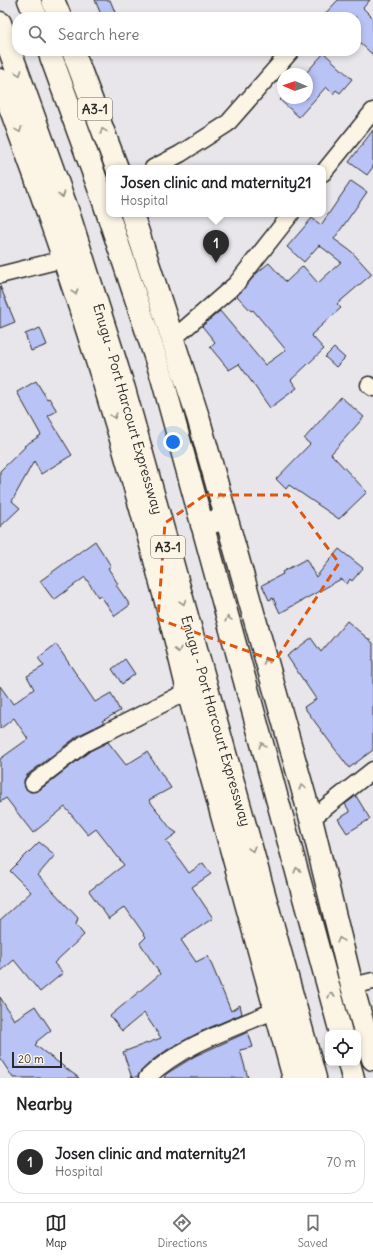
<!DOCTYPE html>
<html lang="en">
<head>
<meta charset="utf-8">
<style>
	:root { --surface:#fff; --page:#f2f2f2; --text:#202124; --muted:#757577; --line:#e0e0e0; --accent:#2b2b2b }
	body { margin:0; font-family:Delius,sans-serif; background:var(--page); color:var(--text) }
	.controls { position:absolute; right:12px; bottom:12px; display:grid; overflow:hidden; border-radius:8px; box-shadow:0 2px 6px #0003 }
	.controls button { width:36px; height:36px; display:grid; place-items:center; padding:0; border:0; border-bottom:1px solid var(--line); background:var(--surface); color:var(--text); font:20px sans-serif }
	.compass { position:absolute; left:277px; top:68px; width:36px; height:36px; border-radius:50%; background:var(--surface); box-shadow:0 2px 6px #0003; rotate:272deg }
	.scale { position:absolute; left:12px; bottom:10px; width:50px; box-sizing:border-box; padding-left:4px; border:2px solid #2b2b2b; border-top:0; font-size:11px; line-height:14px; white-space:nowrap; color:#2b2b2b; -webkit-text-stroke:3px #fcf5e5; paint-order:stroke }
	.you { position:absolute; left:173px; top:442px; width:14px; height:14px; margin:-10px; border:3px solid #fff; border-radius:50%; background:#1a73e8; box-shadow:0 0 0 6px #1a73e833 }
	.badge { display:grid; place-items:center; width:26px; height:26px; border-radius:50%; background:var(--accent); color:#fff; font-size:13px; font-weight:700 }
	.pin { position:absolute; translate:-50% -33px; filter:drop-shadow(0 1px 2px #0008) }
	.pin::after { content:''; position:absolute; top:21px; width:14px; height:12px; background:inherit; clip-path:polygon(0 0,100% 0,50% 100%) }
	.popup { position:absolute; left:106px; top:165px; width:220px; height:52px; box-sizing:border-box; display:grid; place-content:center; border-radius:8px; background:var(--surface); filter:drop-shadow(0 1px 3px #0005); font-size:13px; white-space:nowrap; color:var(--muted) }
	.popup b { font-size:15px; color:var(--text) }
	.popup::after { content:''; position:absolute; left:50%; top:100%; margin-left:-8px; border:8px solid transparent; border-top-color:var(--surface) }
	.list { margin:0; padding:0; list-style:none }
	h2 { display:flex; justify-content:space-between; align-items:center; height:52px; margin:0; padding:0 16px; font-size:17px }
	h2 small { font-size:13px; font-weight:400; color:var(--muted) }
	.list li { display:grid; grid-template-columns:26px 1fr auto; gap:12px; align-items:center; box-sizing:border-box; height:64px; margin:0 8px 8px; padding:0 8px; border:1px solid var(--line); border-radius:16px }
	.list b { display:block; font-size:15px; white-space:nowrap }
	.list p { margin:0; font-size:13px; white-space:nowrap; color:var(--muted) }
	.list em { font-size:13px; font-style:normal; color:var(--muted) }
	.icon { flex:none; width:22px; height:22px; fill:none; stroke:currentColor; stroke-width:2; stroke-linecap:round; stroke-linejoin:round }
	.map { position:relative; flex:none; width:373px; height:1078px; overflow:hidden }
	.search { position:absolute; background:var(--surface); box-shadow:0 2px 6px #0003; left:12px; right:12px; top:12px; height:44px; display:flex; align-items:center; gap:10px; box-sizing:border-box; padding:0 14px; border-radius:16px; color:var(--muted); font-size:15px }
	.sheet { height:124px; background:var(--surface) }
	nav { display:flex; justify-content:space-around; align-items:center; box-sizing:border-box; height:56px; border-top:1px solid var(--line); background:var(--surface); font-size:11px; color:var(--muted) }
	nav a { display:grid; justify-items:center; gap:2px }
	nav .on { color:var(--accent) }
	.map>svg:first-child { display:block }
	.building { fill:#b9c3f5; stroke:#2b2b2b }
	.lines { fill:none; stroke-linecap:round; stroke-linejoin:round }
	.street-casing { stroke:#2b2b2b; stroke-width:19 }
	.primary-casing { stroke:#2b2b2b; stroke-width:25 }
	.highway-casing { stroke:#2b2b2b; stroke-width:25 }
	.street { stroke:#fcf5e5; stroke-width:16 }
	.primary { stroke:#fcf5e5; stroke-width:22 }
	.highway { stroke:#fcf5e5; stroke-width:22 }
	.oneway { stroke:#949088 }
	.marked { fill:none; stroke:#df570e; stroke-width:3; stroke-dasharray:8 5; stroke-linejoin:round }
	.labels { text-anchor:middle; dominant-baseline:central; stroke-width:3; stroke-linejoin:round; paint-order:stroke }
	.shield { fill:#fcf5e5; stroke:#6a6863; stroke-width:1 }
	.shield-label { font-size:13px; font-weight:bold; fill:#2b2b2b }
	.street-label { font-size:14px; fill:#2b2b2b; stroke:#fcf5e5 }
</style>
</head>
<body>
<div class="map">
<svg width="373" height="1078" viewBox="0 0 373 1078">
	<rect width="100%" height="100%" fill="#e8e6ea"/>
	<filter id="ink" filterUnits="userSpaceOnUse"><feTurbulence type="fractalNoise" baseFrequency=".025" numOctaves="2"/><feDisplacementMap in="SourceGraphic" scale="8" xChannelSelector="R" yChannelSelector="G"/><feConvolveMatrix kernelMatrix="1 2 1 2 8 2 1 2 1" color-interpolation-filters="sRGB"/></filter>
	<g filter="url(#ink)">
		<!-- building -->
		<path class="building" d="M 95,0 L 110,0 L 117,17 L 102,17 Z
			M 338,0 L 370,0 L 363,8 L 373,18 L 373,55 L 356,39 L 356,17 L 322,17 Z
			M 324,53 L 352,79 L 340,93 L 336,90 L 333,94 L 326,87 L 299,117 L 280,100 L 283,97 L 307,98 L 307,74 L 305,74 Z
			M 373,130 L 373,167 L 367,175 L 349,162 Z
			M 351,181 L 367,192 L 334,239 L 352,252 L 372,274 L 337,304 L 341,308 L 311,335 L 324,349 L 291,380 L 297,388 L 270,408 L 239,364 L 229,370 L 210,347 L 215,342 L 202,326 L 220,311 L 265,365 L 286,350 L 253,310 L 251,311 L 237,296 L 258,272 L 269,263 L 286,282 L 303,266 L 318,283 L 341,262 L 319,245 L 304,262 L 287,247 L 312,218 L 321,225 Z
			M 0,286 L 15,322 L 0,328 Z
			M 40,328 L 47,345 L 31,351 L 25,334 Z
			M 334,348 L 345,358 L 336,367 L 325,357 Z
			M 36,381 L 47,399 L 49,398 L 57,411 L 48,416 L 72,455 L 41,474 L 34,461 L 12,501 L 20,508 L 0,527 L 0,471 L 25,447 L 24,446 L 41,435 L 17,392 Z
			M 341,397 L 364,417 L 331,454 L 367,492 L 339,519 L 289,485 L 286,489 L 276,479 L 310,444 L 304,439 Z
			M 95,541 L 111,566 L 108,568 L 118,584 L 116,585 L 130,605 L 115,616 L 100,595 L 98,597 L 85,577 L 54,600 L 40,581 Z
			M 339,549 L 363,568 L 352,581 L 350,579 L 347,584 L 341,579 L 280,613 L 273,598 L 269,600 L 262,585 L 283,574 L 282,572 L 306,559 L 316,577 Z
			M 347,621 L 373,643 L 373,750 L 349,768 L 304,707 L 316,699 L 287,656 L 311,638 L 321,652 Z
			M 56,644 L 95,702 L 111,693 L 120,711 L 102,721 L 104,723 L 79,735 L 27,775 L 24,780 L 25,788 L 30,792 L 38,791 L 90,751 L 108,742 L 126,765 L 147,752 L 171,788 L 149,800 L 171,829 L 177,833 L 166,841 L 189,873 L 203,863 L 211,874 L 192,887 L 213,918 L 181,940 L 196,962 L 208,956 L 231,1011 L 240,1005 L 242,1014 L 204,1030 L 170,1048 L 154,1059 L 141,1071 L 138,1076 L 132,1078 L 123,1052 L 161,1038 L 144,1013 L 122,1031 L 110,1016 L 160,974 L 140,943 L 146,937 L 125,907 L 109,919 L 89,891 L 124,865 L 96,829 L 88,835 L 65,807 L 33,833 L 6,798 L 0,802 L 0,759 L 28,739 L 14,718 L 0,729 L 0,686 L 13,704 L 34,689 L 27,676 L 44,666 L 38,658 Z
			M 125,659 L 135,674 L 122,684 L 112,669 Z
			M 356,796 L 370,819 L 347,833 L 338,819 L 350,812 L 345,804 Z
			M 39,842 L 55,855 L 38,875 L 78,918 L 76,925 L 84,935 L 54,963 L 63,973 L 40,992 L 14,960 L 0,972 L 0,920 L 31,892 L 10,871 Z
			M 0,997 L 14,1020 L 35,1006 L 51,1030 L 36,1042 L 37,1043 L 35,1045 L 79,1078 L 13,1078 L 0,1058 Z
			M 248,1032 L 253,1047 L 240,1050 L 248,1078 L 164,1078 L 166,1074 L 195,1056 Z"/>
		<g class="lines">
			<!-- street casing -->
			<g class="street-casing">
				<path id="street" d="M 153,168 L 180,154 L 227,124 L 291,51
					M 323,173 L 373,111
					M 0,275 L 64,259
					M 174,338 L 236,284 L 291,214
					M 369,385 L 373,388
					M 33,783 L 85,743 L 188,691
					M 311,819 L 373,770
					M 352,986 L 373,981
					M 147,1078 C 179,1046 234,1028 276,1010"/>
			</g>
			<!-- primary casing -->
			<g class="primary-casing">
				<path id="primary" d="M 53,0 L 60,17
					M 73,51 L 117,168
					M 0,80 C 75,279 139,483 188,691 L 294,1078
					M 132,214 L 198,417 L 311,819 L 352,986 L 373,1059"/>
			</g>
			<!-- highway casing -->
			<g class="highway-casing">
				<path id="highway" d="M 29,0 L 36,17
					M 0,23 L 68,212 L 124,389 L 315,1078
					M 49,51 L 103,199 L 162,377 L 341,1033
					M 202,525 L 226,518
					M 349,1063 L 353,1078"/>
			</g>
			<!-- street -->
			<use href="#street" class="street"/>
			<!-- primary -->
			<use href="#primary" class="primary"/>
			<!-- highway -->
			<use href="#highway" class="highway"/>
		</g>
		<!-- one-way arrows -->
		<defs><path id="oneway-chevron" d="M-2-3.5L2.5 0L-2 3.5" fill="none" stroke-width="1.6" stroke-linecap="round" stroke-linejoin="round"/></defs>
		<g class="oneway">
			<use href="#oneway-chevron" transform="translate(19 73) rotate(70)"/>
			<use href="#oneway-chevron" transform="translate(19 130) rotate(69)"/>
			<use href="#oneway-chevron" transform="translate(103 131) rotate(-111)"/>
			<use href="#oneway-chevron" transform="translate(62 195) rotate(70)"/>
			<use href="#oneway-chevron" transform="translate(75 292) rotate(72)"/>
			<use href="#oneway-chevron" transform="translate(114 416) rotate(73)"/>
			<use href="#oneway-chevron" transform="translate(220 496) rotate(-105)"/>
			<use href="#oneway-chevron" transform="translate(183 602) rotate(74)"/>
			<use href="#oneway-chevron" transform="translate(228 619) rotate(-105)"/>
			<use href="#oneway-chevron" transform="translate(178 650) rotate(77)"/>
			<use href="#oneway-chevron" transform="translate(266 662) rotate(-106)"/>
			<use href="#oneway-chevron" transform="translate(262 745) rotate(-105)"/>
			<use href="#oneway-chevron" transform="translate(302 787) rotate(-106)"/>
			<use href="#oneway-chevron" transform="translate(252 849) rotate(74)"/>
			<use href="#oneway-chevron" transform="translate(297 870) rotate(-105)"/>
			<use href="#oneway-chevron" transform="translate(340 940) rotate(-104)"/>
			<use href="#oneway-chevron" transform="translate(331 995) rotate(-105)"/>
		</g>
	</g>
	<!-- marked area -->
	<path class="marked" d="M 205,495 L 288,495 L 339,563 L 275,661 L 158,619 L 165,523 Z"/>
	<g class="labels">
		<!-- shield labels -->
		<g class="shield">
			<rect x="78" y="98" width="34" height="22" rx="3"/>
			<rect x="151" y="536" width="34" height="22" rx="3"/>
		</g>
		<g class="shield-label">
			<text x="95" y="109">A3-1</text>
			<text x="168" y="547">A3-1</text>
		</g>
		<!-- street labels -->
		<g class="street-label">
			<text transform="translate(128 409) rotate(74)">Enugu - Port Harcourt Expressway</text>
			<text transform="translate(216 721) rotate(74)">Enugu - Port Harcourt Expressway</text>
		</g>
	</g>
</svg>
<div class="controls">
<button><svg class="icon" aria-label="locate" viewBox="0 0 24 24"><circle cx="12" cy="12" r="6"/><path d="M12 2v4M12 18v4M2 12h4M18 12h4"/></svg></button>
</div>
<svg class="compass" viewBox="-18 -18 36 36"><path d="M0-13l5 13h-10z" fill="#e53935"/><path d="M0 13l5-13h-10z" fill="#757577"/></svg>
<div class="scale">20 m</div>
<div class="you"></div>
<div class="pin badge" style="left:216px;top:263px">1</div>
<div class="popup"><b>Josen clinic and maternity21</b>Hospital</div>
<div class="search"><svg class="icon" aria-label="search" viewBox="0 0 24 24"><circle cx="10" cy="10" r="6"/><path d="M15 15l6 6"/></svg>Search here</div>
</div>
<section class="sheet">
<h2>Nearby<small></small></h2>
<ul class="list">
<li><span class="badge">1</span><div><b>Josen clinic and maternity21</b><p>Hospital</p></div><em>70 m</em></li>
</ul>
</section>
<nav>
<a class="on"><svg class="icon" aria-label="map" viewBox="0 0 24 24"><path d="M3 6l6-2 6 2 6-2v14l-6 2-6-2-6 2zM9 4v14M15 6v14"/></svg>Map</a>
<a><svg class="icon" aria-label="directions" viewBox="0 0 24 24"><path d="M12 3l9 9-9 9-9-9zM9 14v-3h6M13 9l2 2-2 2"/></svg>Directions</a>
<a><svg class="icon" aria-label="saved" viewBox="0 0 24 24"><path d="M7 4h10v16l-5-4-5 4z"/></svg>Saved</a>
</nav>
</body>
</html>
